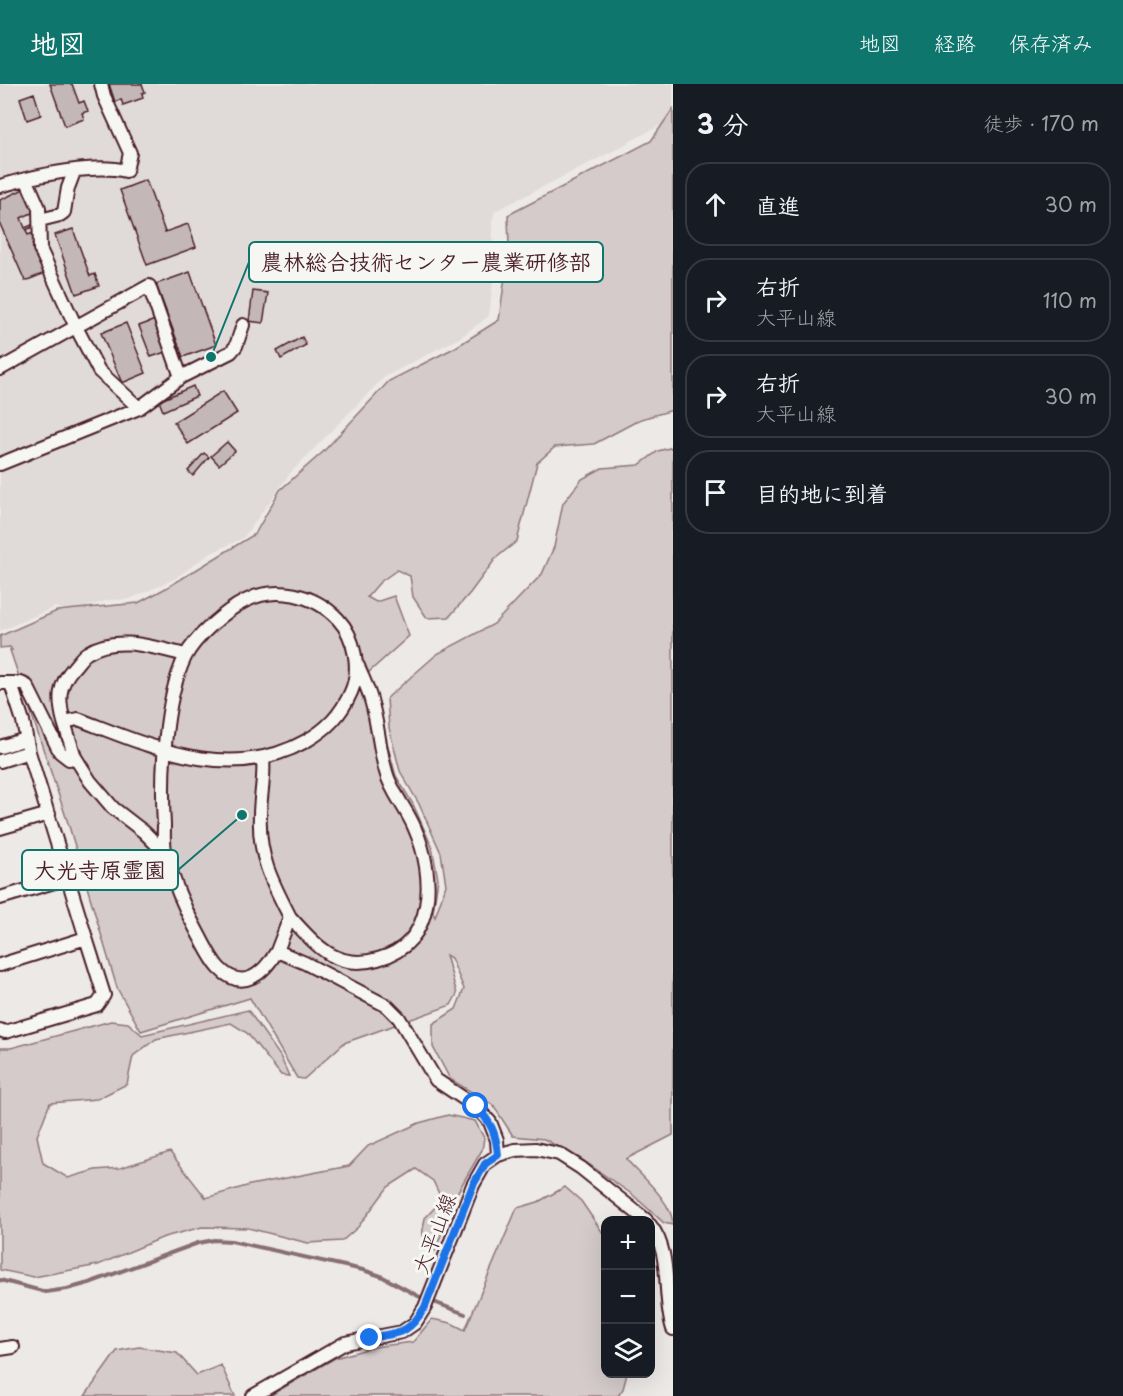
<!DOCTYPE html>
<html lang="ja">
<head>
<meta charset="utf-8">
<style>
	:root { --surface:#171b24; --page:#242831; --text:#f1f3f6; --muted:#9ea1a6; --line:#363941; --accent:#0f766e }
	body { margin:0; font-family:"Playpen Sans","Klee One",sans-serif; background:var(--page); color:var(--text) }
	.controls { position:absolute; right:18px; bottom:18px; display:grid; overflow:hidden; border-radius:12px; box-shadow:0 6px 24px #0002 }
	.controls button { width:54px; height:54px; display:grid; place-items:center; padding:0; border:0; border-bottom:2px solid var(--line); background:var(--surface); color:var(--text); font:30px sans-serif }
	.stop { position:absolute; width:18px; height:18px; margin:-14px; border:4px solid #1a73e8; border-radius:50%; background:#fff }
	.stop.end { background:#1a73e8; border-color:#fff; box-shadow:0 2px 6px #0008 }
	.list { margin:0; padding:0; list-style:none }
	h2 { display:flex; justify-content:space-between; align-items:center; height:78px; margin:0; padding:0 24px; font-size:26px }
	h2 small { font-size:20px; font-weight:400; color:var(--muted) }
	.list li { display:grid; grid-template-columns:39px 1fr auto; gap:18px; align-items:center; box-sizing:border-box; height:84px; margin:0 12px 12px; padding:0 12px; border:2px solid var(--line); border-radius:24px }
	.list b { display:block; font-size:22px; white-space:nowrap }
	.list p { margin:0; font-size:20px; white-space:nowrap; color:var(--muted) }
	.list em { font-size:20px; font-style:normal; color:var(--muted) }
	.icon { flex:none; width:33px; height:33px; fill:none; stroke:currentColor; stroke-width:2; stroke-linecap:round; stroke-linejoin:round }
	.map { position:relative; flex:none; width:673px; height:1312px; overflow:hidden }
	header { display:flex; align-items:center; gap:36px; box-sizing:border-box; height:84px; padding:0 30px; background:var(--accent); color:#fff }
	header strong { font-size:28px }
	nav { display:flex; gap:33px; margin-inline-start:auto; font-size:21px }
	main { display:flex }
	aside { flex:1; background:var(--surface) }
	.map>svg:first-child { display:block }
	.built { fill:#e0dad8 }
	.green { fill:#d4cbca; stroke:#8f757a; stroke-width:1.5 }
	.lines { fill:none; stroke-linecap:round; stroke-linejoin:round }
	.stream { stroke:#886e73; stroke-width:4 }
	.building { fill:#c4b7b7; stroke:#4a1f2b; stroke-width:1.5 }
	.minor-casing { stroke:#4a1f2b; stroke-width:16 }
	.minor { stroke:#f6f6f2; stroke-width:12 }
	.route { stroke:#1a73e8; stroke-width:8 }
	.labels { text-anchor:middle; dominant-baseline:central; stroke-width:6; stroke-linejoin:round; paint-order:stroke }
	.street-label { font-size:21px; fill:#4a1f2b; stroke:#f6f6f2 }
	.leader { fill:none; stroke:#0f766e; stroke-width:2 }
	.callout-dot { fill:#0f766e; stroke:#f6f6f2; stroke-width:2 }
	.callout { fill:#f6f6f2; stroke:#0f766e; stroke-width:2 }
	.callout-label { font-size:22px; text-anchor:middle; font-weight:bold; fill:#4a1f2b }
</style>
</head>
<body>
<header>
<strong>地図</strong>
<nav><a>地図</a><a>経路</a><a>保存済み</a></nav>
</header>
<main>
<div class="map">
<svg width="673" height="1312" viewBox="0 0 673 1312">
	<rect width="100%" height="100%" fill="#ece9e6"/>
	<filter id="ink" filterUnits="userSpaceOnUse"><feTurbulence type="fractalNoise" baseFrequency=".0167" numOctaves="2"/><feDisplacementMap in="SourceGraphic" scale="12" xChannelSelector="R" yChannelSelector="G"/><feConvolveMatrix kernelMatrix="1 2 1 2 8 2 1 2 1" color-interpolation-filters="sRGB"/></filter>
	<g filter="url(#ink)">
		<!-- built -->
		<path class="built" d="M 0,0 L 673,0 L 673,34 L 609,69 L 495,127 L 492,137 L 494,187 L 489,232 L 459,254 L 384,293 L 292,387 L 243,454 L 209,470 L 174,495 L 130,515 L 108,516 L 73,527 L 55,523 L 0,547 Z"/>
		<!-- green -->
		<path class="green" d="M 673,25 L 673,326 L 641,335 L 594,360 L 555,363 L 537,379 L 517,457 L 496,474 L 470,509 L 449,533 L 427,534 L 413,513 L 410,492 L 397,486 L 380,498 L 367,513 L 376,518 L 394,512 L 409,552 L 368,589 L 396,692 L 413,720 L 432,763 L 438,795 L 433,828 L 435,833 L 446,801 L 441,769 L 419,720 L 400,687 L 389,644 L 387,614 L 437,570 L 494,540 L 542,490 L 554,463 L 563,419 L 582,395 L 602,384 L 639,381 L 658,367 L 673,363 L 673,1051 L 626,1075 C 641,1092 673,1118 673,1141 L 664,1139 L 633,1111 L 581,1075 L 544,1055 L 513,1052 L 493,1021 L 450,995 L 433,963 L 433,940 L 456,925 L 464,905 L 451,874 L 446,871 L 457,910 L 451,921 L 344,959 L 304,995 L 297,994 L 250,914 L 141,947 L 117,904 L 69,742 L 10,566 L 12,566 L 10,563 L 0,564 L 0,552 L 57,527 L 138,519 L 168,503 L 255,450 L 280,406 L 323,368 L 389,297 L 456,263 L 499,236 L 509,164 L 508,131 L 651,57 Z
			M 248,926 L 280,972 L 289,992 L 281,991 L 247,949 L 231,939 L 156,955 L 133,972 L 127,1000 L 97,1015 L 50,1019 L 37,1052 L 43,1079 L 68,1094 L 95,1086 L 120,1084 L 170,1068 L 206,1114 L 250,1101 L 349,1082 L 368,1062 L 419,1039 L 448,1031 L 475,1037 L 484,1054 L 482,1066 L 457,1109 L 435,1167 L 422,1151 L 425,1134 L 442,1116 L 433,1097 L 416,1085 L 388,1103 L 358,1143 L 342,1157 L 308,1159 L 248,1144 L 202,1143 L 164,1153 L 98,1181 L 34,1193 L 0,1186 L 0,964 L 11,964 L 111,937 L 128,939 L 142,951 Z
			M 565,1103 L 581,1117 L 605,1152 L 606,1290 L 627,1290 L 623,1305 L 618,1312 L 269,1312 L 335,1274 L 374,1263 L 413,1258 L 432,1235 L 451,1239 L 465,1246 L 517,1124 L 538,1118 Z
			M 139,1263 L 177,1269 L 197,1291 L 221,1281 L 235,1312 L 85,1312 L 117,1267 Z"/>
		<g class="lines">
			<!-- stream -->
			<path class="stream" d="M 0,1196 L 46,1208 L 67,1205 L 89,1199 L 198,1159 L 214,1156 L 231,1157 L 363,1186 L 381,1192 L 418,1212 L 465,1230"/>
		</g>
		<!-- building -->
		<path class="building" d="M 50,0 L 72,0 L 79,19 L 84,17 L 88,27 L 82,29 L 84,35 L 65,42 Z
			M 109,0 L 142,0 L 145,8 L 142,9 L 143,14 L 123,21 L 121,15 L 115,18 Z
			M 34,9 L 41,31 L 27,36 L 20,14 Z
			M 146,96 L 165,148 L 188,140 L 196,163 L 147,181 L 120,106 Z
			M 26,104 L 36,127 L 21,134 L 25,144 L 34,140 L 35,142 L 26,146 L 28,151 L 33,149 L 36,157 L 32,160 L 45,189 L 25,197 L 0,140 L 0,116 Z
			M 73,145 L 90,192 L 95,190 L 99,202 L 76,210 L 55,151 Z
			M 190,188 L 216,261 L 183,273 L 156,200 Z
			M 253,207 L 268,209 L 263,239 L 249,237 Z
			M 155,236 L 168,267 L 151,273 L 139,242 Z
			M 126,239 L 146,289 L 122,299 L 101,249 Z
			M 302,253 L 306,261 L 281,275 L 277,267 Z
			M 193,302 L 197,312 L 163,327 L 159,317 Z
			M 223,307 L 237,329 L 188,360 L 174,338 Z
			M 227,358 L 235,367 L 219,381 L 211,372 Z
			M 204,369 L 209,373 L 193,392 L 188,387 Z"/>
		<g class="lines">
			<!-- minor casing -->
			<g class="minor-casing">
				<path id="minor" d="M 26,95 C 52,89 100,80 126,87 L 130,69 L 104,12 L 101,0
					M 0,102 L 26,95 L 28,99 L 39,124 L 40,165 L 76,243 L 99,287 L 139,324
					M 40,136 L 60,131 L 64,128 L 68,104 L 74,88
					M 0,285 L 149,202 L 181,293
					M 0,380 L 139,324 L 181,293 L 231,268 L 236,262 L 243,241
					M 0,599 L 21,599 L 27,602 L 60,668 L 69,675 L 75,673 L 64,638 L 78,635 C 152,663 230,700 306,657 C 327,645 341,631 351,608 C 361,586 355,553 338,535 C 314,510 276,501 245,517 C 225,527 195,553 185,573 C 164,617 161,692 164,741 C 164,750 163,761 166,770 C 173,798 185,826 199,851 C 205,862 211,875 219,884 C 243,909 264,889 277,867
					M 64,638 C 58,615 58,601 74,583 C 78,579 82,572 87,569 C 116,550 155,564 186,571
					M 0,663 L 26,655
					M 75,673 L 90,697 L 113,724 L 144,748 L 165,769
					M 263,675 C 265,694 260,712 260,731 C 258,772 272,798 290,833 L 277,867 L 305,879 L 387,922 L 399,934 L 436,996 L 475,1022 L 490,1038 L 497,1056 L 498,1071
					M 0,677 L 29,668
					M 0,744 L 49,730
					M 0,814 L 68,794
					M 290,833 C 316,861 336,887 378,875 C 437,860 435,790 415,745 C 407,725 391,708 386,688 C 379,664 378,639 371,616 C 368,604 362,593 358,582
					M 0,881 L 86,854 L 29,668 L 23,637 L 11,600
					M 0,946 L 5,948 L 97,921 L 104,911 L 86,854
					M 650,1141 C 673,1170 662,1211 673,1245
					M 0,1265 L 13,1263
					M 253,1312 L 345,1259 L 402,1248 L 415,1239 L 425,1223 L 473,1101 L 485,1080 L 498,1071 L 515,1066 L 536,1065 L 559,1070 L 581,1084 L 646,1136"/>
			</g>
			<!-- minor -->
			<use href="#minor" class="minor"/>
		</g>
	</g>
	<g class="lines" filter="url(#ink)">
		<!-- route -->
		<path class="route" d="M 370,1254 C 400,1248 408,1251 425,1223 L 473,1101 L 485,1080 L 498,1071 C 496,1048 491,1039 476,1022"/>
	</g>
	<g class="labels">
		<!-- street labels -->
		<g class="street-label">
			<text transform="translate(433 1149) rotate(-69)">大平山線</text>
		</g>
	</g>
	<!-- callouts -->
	<path class="leader" d="M211 273L249 178M242 731L178 786"/>
	<g class="callout-dot">
		<circle cx="211" cy="273" r="6"/>
		<circle cx="242" cy="731" r="6"/>
	</g>
	<g class="callout">
		<rect x="249" y="158" width="354" height="40" rx="6"/>
		<rect x="22" y="766" width="156" height="40" rx="6"/>
	</g>
	<g class="callout-label">
		<text x="426" y="186">農林総合技術センター農業研修部</text>
		<text x="100" y="794">大光寺原霊園</text>
	</g>
</svg>
<div class="controls">
<button>+</button>
<button>−</button>
<button><svg class="icon" aria-label="layers" viewBox="0 0 24 24"><path d="M12 4l9 5-9 5-9-5zM3 14l9 5 9-5"/></svg></button>
</div>
<div class="stop" style="left:476px;top:1022px"></div>
<div class="stop end" style="left:370px;top:1254px"></div>
</div>
<aside>
<h2>3 分<small>徒歩 · 170 m</small></h2>
<ul class="list">
<li><svg class="icon" aria-label="ahead" viewBox="0 0 24 24"><path d="M12 20V5M6 11l6-6 6 6"/></svg><div><b>直進</b></div><em>30 m</em></li>
<li><svg class="icon" aria-label="right" viewBox="0 0 24 24"><path d="M7 20v-9h11M14 6l5 5-5 5"/></svg><div><b>右折</b><p>大平山線</p></div><em>110 m</em></li>
<li><svg class="icon" aria-label="right" viewBox="0 0 24 24"><path d="M7 20v-9h11M14 6l5 5-5 5"/></svg><div><b>右折</b><p>大平山線</p></div><em>30 m</em></li>
<li><svg class="icon" aria-label="arrive" viewBox="0 0 24 24"><path d="M6 21V4h12l-3 4 3 4H6"/></svg><div><b>目的地に到着</b></div></li>
</ul>
</aside>
</main>
</body>
</html>
